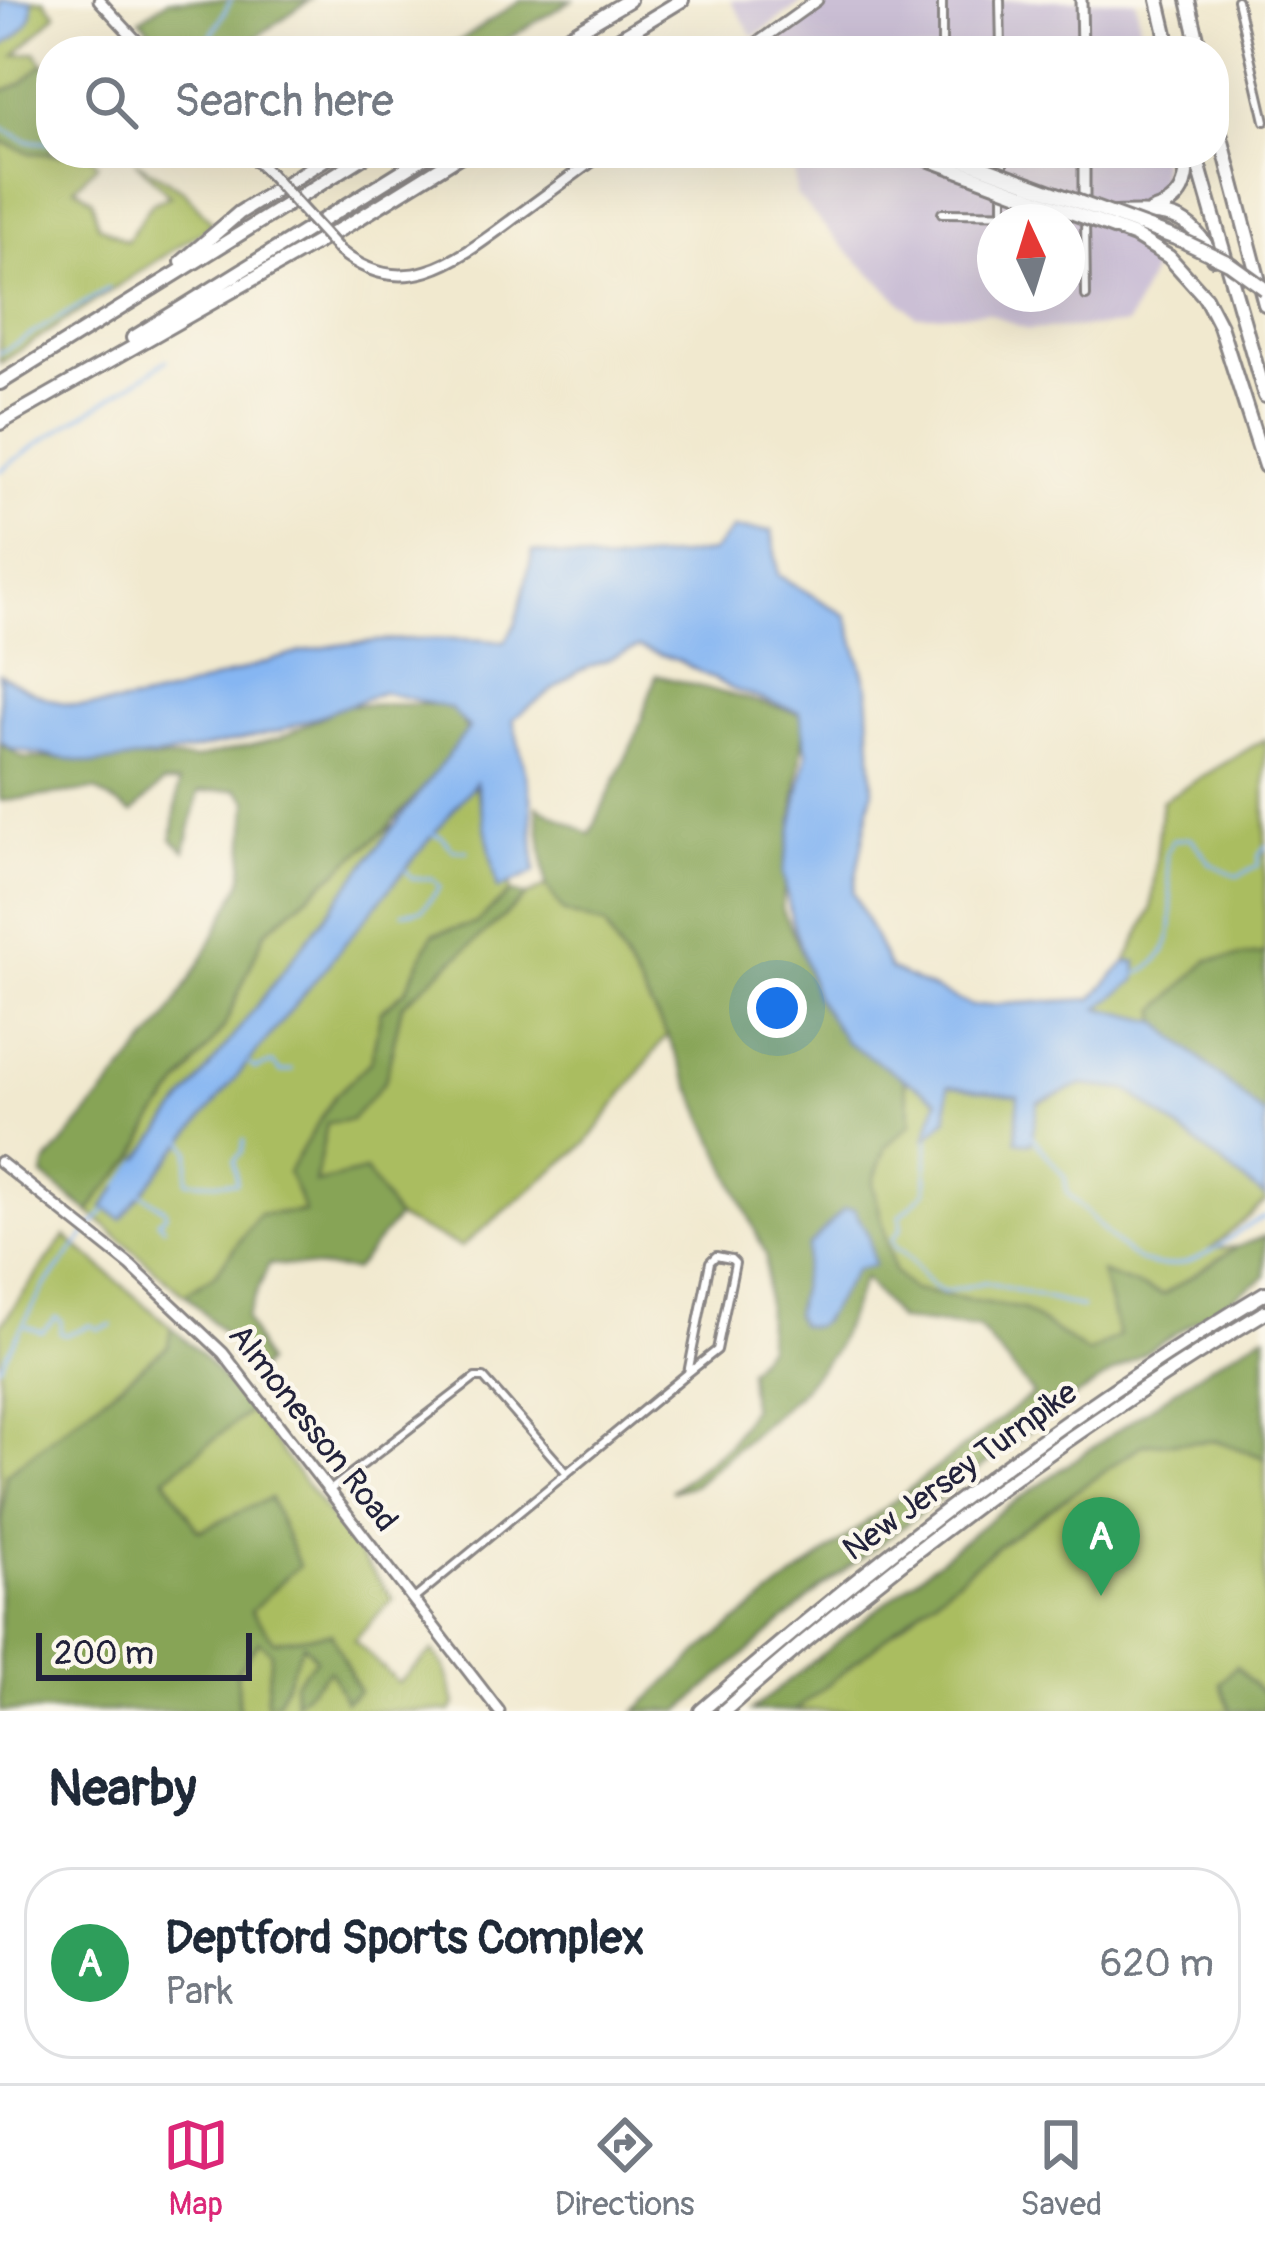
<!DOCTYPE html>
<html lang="en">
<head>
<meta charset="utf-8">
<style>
	:root { --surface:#fff; --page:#f2f2f3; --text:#1f2937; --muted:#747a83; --line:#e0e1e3; --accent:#db2777 }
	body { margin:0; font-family:Pangolin,sans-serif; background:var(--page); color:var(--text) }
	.compass { position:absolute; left:977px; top:204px; width:108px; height:108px; border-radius:50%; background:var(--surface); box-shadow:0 12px 48px #0002; rotate:356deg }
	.scale { position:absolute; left:36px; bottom:30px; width:216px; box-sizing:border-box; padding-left:12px; border:6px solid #22223b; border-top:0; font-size:33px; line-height:42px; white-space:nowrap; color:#22223b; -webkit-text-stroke:9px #fbf7ec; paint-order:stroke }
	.you { position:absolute; left:777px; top:1008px; width:42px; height:42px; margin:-30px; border:9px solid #fff; border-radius:50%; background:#1a73e8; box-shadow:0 0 0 18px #1a73e833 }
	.badge { display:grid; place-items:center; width:78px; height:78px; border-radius:50%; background:var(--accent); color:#fff; font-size:39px; font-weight:700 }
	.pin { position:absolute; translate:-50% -99px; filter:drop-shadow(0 3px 6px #0008) }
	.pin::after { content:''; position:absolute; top:63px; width:42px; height:36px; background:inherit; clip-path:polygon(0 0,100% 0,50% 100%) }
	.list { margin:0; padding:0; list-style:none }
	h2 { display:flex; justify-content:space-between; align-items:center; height:156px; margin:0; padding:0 48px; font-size:51px }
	h2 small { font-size:39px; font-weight:400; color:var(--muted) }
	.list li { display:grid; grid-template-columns:78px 1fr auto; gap:36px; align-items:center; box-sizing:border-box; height:192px; margin:0 24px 24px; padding:0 24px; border:3px solid var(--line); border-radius:48px }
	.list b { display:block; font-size:45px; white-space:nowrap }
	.list p { margin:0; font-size:39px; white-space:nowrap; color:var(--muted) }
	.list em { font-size:39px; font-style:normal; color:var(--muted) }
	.icon { flex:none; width:66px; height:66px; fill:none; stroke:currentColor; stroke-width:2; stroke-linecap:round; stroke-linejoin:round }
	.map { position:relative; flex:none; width:1265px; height:1711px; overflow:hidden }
	.search { position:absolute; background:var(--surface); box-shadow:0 12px 48px #0002; left:36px; right:36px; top:36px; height:132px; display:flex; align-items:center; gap:30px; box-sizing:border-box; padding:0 42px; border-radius:48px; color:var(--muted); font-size:45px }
	.sheet { height:372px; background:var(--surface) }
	nav { display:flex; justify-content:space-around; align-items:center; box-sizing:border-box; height:168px; border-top:3px solid var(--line); background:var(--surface); font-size:33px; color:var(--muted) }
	nav a { display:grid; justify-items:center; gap:6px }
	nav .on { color:var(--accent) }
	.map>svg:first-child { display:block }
	.industrial { fill:#cbbfd5; fill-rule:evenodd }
	.green { fill:#aabd61; stroke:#66704e; stroke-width:3 }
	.forest { fill:#87a457; stroke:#546349; stroke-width:3 }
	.water { fill:#86b6f2; stroke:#546c96; stroke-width:3 }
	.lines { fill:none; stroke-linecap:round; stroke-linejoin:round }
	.stream { stroke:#86b6f2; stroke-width:3 }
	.minor-casing { stroke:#8a8685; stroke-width:12 }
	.tertiary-casing { stroke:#8a8685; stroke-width:15 }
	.secondary-casing { stroke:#8a8685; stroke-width:15 }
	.motorway-casing { stroke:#8a8685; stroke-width:18 }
	.minor { stroke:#fff; stroke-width:6 }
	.tertiary { stroke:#fff; stroke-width:9 }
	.secondary { stroke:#fff; stroke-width:9 }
	.motorway { stroke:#fff; stroke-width:12 }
	.tertiary-bridge-casing { stroke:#8a8685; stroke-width:15; stroke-linecap:butt }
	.motorway-bridge-casing { stroke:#8a8685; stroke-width:18; stroke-linecap:butt }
	.tertiary-bridge { stroke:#fff; stroke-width:9 }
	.motorway-bridge { stroke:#fff; stroke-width:12 }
	.labels { text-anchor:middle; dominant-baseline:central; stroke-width:9; stroke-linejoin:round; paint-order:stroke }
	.street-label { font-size:33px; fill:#22223b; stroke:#fbf7ec }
</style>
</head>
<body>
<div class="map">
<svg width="1265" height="1711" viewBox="0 0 1265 1711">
	<rect width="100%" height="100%" fill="#fbf7ec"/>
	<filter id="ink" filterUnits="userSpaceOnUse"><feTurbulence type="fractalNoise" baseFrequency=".00833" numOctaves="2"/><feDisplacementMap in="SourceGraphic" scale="24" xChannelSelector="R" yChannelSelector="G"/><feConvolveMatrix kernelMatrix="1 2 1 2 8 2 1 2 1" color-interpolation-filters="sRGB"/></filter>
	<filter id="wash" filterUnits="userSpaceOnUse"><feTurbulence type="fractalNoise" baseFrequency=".004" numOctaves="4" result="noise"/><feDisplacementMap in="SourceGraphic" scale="48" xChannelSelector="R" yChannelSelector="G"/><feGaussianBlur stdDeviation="2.7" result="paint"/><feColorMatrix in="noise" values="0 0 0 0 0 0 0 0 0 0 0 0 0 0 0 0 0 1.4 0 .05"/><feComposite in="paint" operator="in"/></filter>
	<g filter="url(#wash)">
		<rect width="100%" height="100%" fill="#f1e9cf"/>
		<!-- industrial -->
		<path class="industrial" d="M 730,0 L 805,0 L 754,37 Z
			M 826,0 L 1136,0 L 1144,51 L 784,51 L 781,33 Z
			M 793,153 L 1161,153 L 1161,214 L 1127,215 L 1127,237 L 1158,259 L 1127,325 L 1027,330 L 987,312 L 916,316 L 847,251 L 796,195 ZM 995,222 L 1067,222 L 1067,294 L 995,294 Z"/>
		<!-- green -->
		<path class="green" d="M 0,0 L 44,0 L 56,14 L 15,55 L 35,52 L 44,63 L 21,84 L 0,92 Z
			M 0,141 L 30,153 L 89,153 L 98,164 L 75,187 L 92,200 L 98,225 L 127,241 L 151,204 L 170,196 L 135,161 L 183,190 L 213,224 L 0,363 Z
			M 1265,739 L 1265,954 L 1209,960 L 1157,1010 L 1158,1022 L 1098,1008 L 1136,979 L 1136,962 L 1126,962 L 1151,910 L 1162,801 Z
			M 471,776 L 511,891 L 475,924 L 433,934 L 406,990 L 381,1011 L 372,1061 L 334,1097 L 289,1172 L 306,1212 L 259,1214 L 215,1275 L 184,1295 L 89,1212 L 101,1194 L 135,1158 L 154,1119 L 224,1027 L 265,932 L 382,833 Z
			M 546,886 L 564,912 L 604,924 L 667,1035 L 587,1143 L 461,1247 L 397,1218 L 366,1172 L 315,1184 L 327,1122 L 385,1081 L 402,1005 L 527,896 Z
			M 903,1074 L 939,1100 L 927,1137 L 948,1086 L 1019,1096 L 1016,1140 L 1031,1142 L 1038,1103 L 1082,1085 L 1129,1090 L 1265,1197 L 1265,1202 L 1212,1248 L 1237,1247 L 1163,1295 L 1119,1336 L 1088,1353 L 1022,1309 L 913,1290 L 894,1272 L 873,1183 L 886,1146 L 912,1123 Z
			M 65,1236 L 171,1327 L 169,1346 L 7,1474 L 0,1544 L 0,1326 Z
			M 250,1411 L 393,1599 L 354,1640 L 398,1683 L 433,1651 L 445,1668 L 455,1704 L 451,1711 L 239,1711 L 237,1671 L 259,1640 L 271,1652 L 278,1701 L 302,1643 L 317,1659 L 295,1683 L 295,1702 L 331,1669 L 331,1634 L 274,1641 L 250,1610 L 271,1499 L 198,1531 L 165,1477 Z
			M 1218,1441 L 1265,1458 L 1265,1696 L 1236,1666 L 1220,1683 L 1231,1711 L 795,1711 L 999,1545 L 1143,1444 Z"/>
		<!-- forest -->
		<path class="forest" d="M 169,0 L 310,0 L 236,51 L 168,51 L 140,19 Z
			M 521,0 L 572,0 L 488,51 L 444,51 Z
			M 44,63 L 51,73 L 51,153 L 64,155 L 30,153 L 0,141 L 0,92 L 21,84 Z
			M 656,675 L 806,715 L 782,908 L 829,1014 L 903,1074 L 912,1123 L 886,1146 L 873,1183 L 894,1272 L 913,1290 L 1022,1309 L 1088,1353 L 1119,1336 L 1101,1272 L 1163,1295 L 1237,1247 L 1265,1236 L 1265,1277 L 1070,1400 L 820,1589 L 680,1711 L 636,1711 L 713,1640 L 1033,1394 L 979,1328 L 899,1320 L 864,1278 L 834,1351 L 797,1395 L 693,1486 L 671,1491 L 729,1444 L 751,1408 L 748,1370 L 767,1346 L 766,1255 L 667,1035 L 605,925 L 564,912 L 546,886 L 537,806 L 590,834 L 636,736 Z
			M 453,704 L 470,737 L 382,833 L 265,932 L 224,1027 L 154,1119 L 135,1158 L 101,1194 L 89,1212 L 43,1176 L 45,1165 L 165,1021 L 205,954 L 242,881 L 248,801 L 237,789 L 199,792 L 185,851 L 172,839 L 179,783 L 163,783 L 132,813 L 95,790 L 0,801 L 0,744 L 23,758 L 195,759 L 280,738 L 345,705 Z
			M 511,892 L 527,896 L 402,1005 L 385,1081 L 351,1120 L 327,1123 L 315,1183 L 366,1171 L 397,1218 L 354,1270 L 269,1264 L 246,1318 L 265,1363 L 259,1370 L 185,1294 L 215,1275 L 259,1214 L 305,1212 L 288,1172 L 334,1097 L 371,1061 L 381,1011 L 406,990 L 433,934 L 475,924 Z
			M 1265,954 L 1265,1116 L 1158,1022 L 1157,1010 L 1209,960 Z
			M 171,1327 L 202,1355 L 250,1411 L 165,1478 L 199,1531 L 270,1498 L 299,1565 L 251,1611 L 274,1641 L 331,1633 L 359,1692 L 345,1701 L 330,1670 L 295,1703 L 294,1683 L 316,1659 L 303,1644 L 278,1702 L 266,1704 L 271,1652 L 259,1641 L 237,1671 L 239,1711 L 0,1711 L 0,1544 L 6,1474 L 168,1346 Z
			M 1265,1334 L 1265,1458 L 1218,1441 L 1143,1444 L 999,1545 L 795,1711 L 751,1711 L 994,1516 L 1210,1366 Z
			M 1236,1666 L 1265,1696 L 1265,1711 L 1231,1711 L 1220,1683 Z"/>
		<!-- water -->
		<path class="water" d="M 0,0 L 31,0 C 38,20 17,38 0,47 Z
			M 733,529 L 772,531 L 778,575 L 847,616 L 868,688 L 873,789 L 853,892 L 890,969 L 971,1006 L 1092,999 L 1126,962 L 1137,962 L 1136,980 L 1099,1008 L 1158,1022 L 1265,1116 L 1265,1197 L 1129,1090 L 1082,1085 L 1038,1102 L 1031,1143 L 1016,1141 L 1018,1096 L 948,1086 L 947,1118 L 925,1140 L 938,1100 L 845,1041 L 816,997 L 791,917 L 783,872 L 807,754 L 800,712 L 735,690 L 677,660 L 638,647 L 577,672 L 513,719 L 531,797 L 535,872 L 498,889 L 476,782 L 121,1219 L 103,1207 L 469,728 L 450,708 L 383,692 L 279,731 L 175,754 L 94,764 L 11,749 L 0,741 L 0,674 C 24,689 58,706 86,706 C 162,706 230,670 302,652 C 361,638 445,636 505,642 L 516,623 L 533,551 L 606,563 L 712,552 Z
			M 844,1209 L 854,1209 L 868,1235 L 874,1265 L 856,1269 L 823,1320 C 814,1328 810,1328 799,1324 L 795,1315 L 808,1247 Z"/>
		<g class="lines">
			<!-- stream -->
			<path class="stream" d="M 180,51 L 209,40 L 231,0
				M 0,127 L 27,141 L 51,143
				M 0,353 L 109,288
				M 0,471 C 53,430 112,400 167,360
				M 434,834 L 442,837 L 453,850 L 467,851
				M 403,913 L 422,910 L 440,887 L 432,878 L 412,879 L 406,870
				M 1137,974 C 1189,952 1168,897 1166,853 L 1173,840 L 1191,838 L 1211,864 L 1238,876 L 1258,866 L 1259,855 L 1265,846
				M 249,1063 L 255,1069 L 272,1063 L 281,1072 L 292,1070
				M 1031,1135 L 1065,1177 L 1067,1193 C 1112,1233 1136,1292 1208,1253 C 1228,1242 1243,1225 1265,1217
				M 183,1138 L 190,1150 L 187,1181 L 237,1183 L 234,1160 L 242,1152 L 244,1140
				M 928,1139 L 926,1191 L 900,1216 L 901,1229 L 892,1239 L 895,1248 C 918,1258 918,1282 944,1292 L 985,1282 L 1083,1308
				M 119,1186 L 139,1161
				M 139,1192 L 165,1209 L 166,1215 L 158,1221 L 164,1227
				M 26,1326 L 42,1332 L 56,1317 L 61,1321 L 60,1333 L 65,1335 L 91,1325 L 98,1329 L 112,1325
				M 0,1366 L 44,1287 L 105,1210"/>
		</g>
	</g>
	<g filter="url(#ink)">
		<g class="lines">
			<!-- minor casing -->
			<g class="minor-casing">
				<path id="minor" d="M 942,0 L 942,51
					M 1000,0 L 1001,51
					M 1237,0 L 1265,121
					M 1003,153 L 1003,173
					M 1003,187 L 1003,213
					M 942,213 L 1061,214
					M 1085,216 L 1086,296
					M 716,1256 L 731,1259 L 735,1263 L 717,1350 L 688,1373 L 710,1262 Z
					M 330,1490 L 475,1378 L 484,1378 L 567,1473
					M 414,1599 L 688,1373"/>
			</g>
			<!-- tertiary casing -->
			<g class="tertiary-casing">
				<path id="tertiary" d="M 99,0 L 146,51
					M 746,51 L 817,0
					M 248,153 L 269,173
					M 339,250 C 403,304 458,260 513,219 C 543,197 573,175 603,153"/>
			</g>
			<!-- secondary casing -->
			<g class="secondary-casing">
				<path id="secondary" d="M 1081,0 L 1082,51
					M 1084,153 L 1084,208
					M 0,1162 L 131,1266 L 223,1353 L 499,1711"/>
			</g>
			<!-- motorway casing -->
			<g class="motorway-casing">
				<path id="motorway" d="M 1158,0 L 1170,51
					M 1188,0 L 1200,51
					M 545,50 L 629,0
					M 600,50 L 682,0
					M 1214,111 L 1265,304
					M 1195,153 L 1265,396
					M 1152,211 C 1183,202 1188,183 1187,153
					M 1110,214 C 1161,213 1189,208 1213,258
					M 182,262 L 239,213 L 335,153
					M 1205,297 L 1220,326 L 1265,466
					M 133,338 L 431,153
					M 0,383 L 370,153
					M 0,423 L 353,222 L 464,153
					M 701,1711 C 877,1557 1065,1413 1265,1293
					M 724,1711 C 891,1563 1074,1427 1265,1312"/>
			</g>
			<!-- minor -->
			<use href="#minor" class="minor"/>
			<!-- tertiary -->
			<use href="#tertiary" class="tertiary"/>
			<!-- secondary -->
			<use href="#secondary" class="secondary"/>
			<!-- motorway -->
			<use href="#motorway" class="motorway"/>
			<!-- tertiary-bridge casing -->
			<g class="tertiary-bridge-casing">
				<path id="tertiary-bridge" d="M 269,173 L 339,250"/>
			</g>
			<!-- motorway-bridge casing -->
			<g class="motorway-bridge-casing">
				<path id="motorway-bridge" d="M 548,51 L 592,47 L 649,51
					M 946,153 L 1181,240 L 1229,263 L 1265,289
					M 925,158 L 1135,236 L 1169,257 L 1205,297"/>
			</g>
			<!-- tertiary-bridge -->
			<use href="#tertiary-bridge" class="tertiary-bridge"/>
			<!-- motorway-bridge -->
			<use href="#motorway-bridge" class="motorway-bridge"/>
		</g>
	</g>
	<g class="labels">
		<!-- street labels -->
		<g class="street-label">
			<text transform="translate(313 1428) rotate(52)">Almonesson Road</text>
			<text transform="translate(960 1471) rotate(-36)">New Jersey Turnpike</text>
		</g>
	</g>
</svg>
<svg class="compass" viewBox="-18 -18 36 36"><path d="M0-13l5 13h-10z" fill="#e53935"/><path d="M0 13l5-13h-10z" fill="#747a83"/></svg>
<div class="scale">200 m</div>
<div class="you"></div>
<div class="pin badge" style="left:1101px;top:1596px;background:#2e9e5b">A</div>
<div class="search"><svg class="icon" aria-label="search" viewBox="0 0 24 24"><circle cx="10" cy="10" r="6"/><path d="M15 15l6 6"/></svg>Search here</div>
</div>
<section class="sheet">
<h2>Nearby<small></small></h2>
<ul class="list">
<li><span class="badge" style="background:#2e9e5b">A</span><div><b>Deptford Sports Complex</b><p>Park</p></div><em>620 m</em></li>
</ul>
</section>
<nav>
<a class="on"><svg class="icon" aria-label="map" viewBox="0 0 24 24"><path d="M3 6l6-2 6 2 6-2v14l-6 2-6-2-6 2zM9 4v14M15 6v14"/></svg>Map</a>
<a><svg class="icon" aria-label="directions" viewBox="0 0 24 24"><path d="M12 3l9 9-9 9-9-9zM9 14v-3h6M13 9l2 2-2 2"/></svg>Directions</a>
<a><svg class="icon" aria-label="saved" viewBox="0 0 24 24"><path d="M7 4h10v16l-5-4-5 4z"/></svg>Saved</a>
</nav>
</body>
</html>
